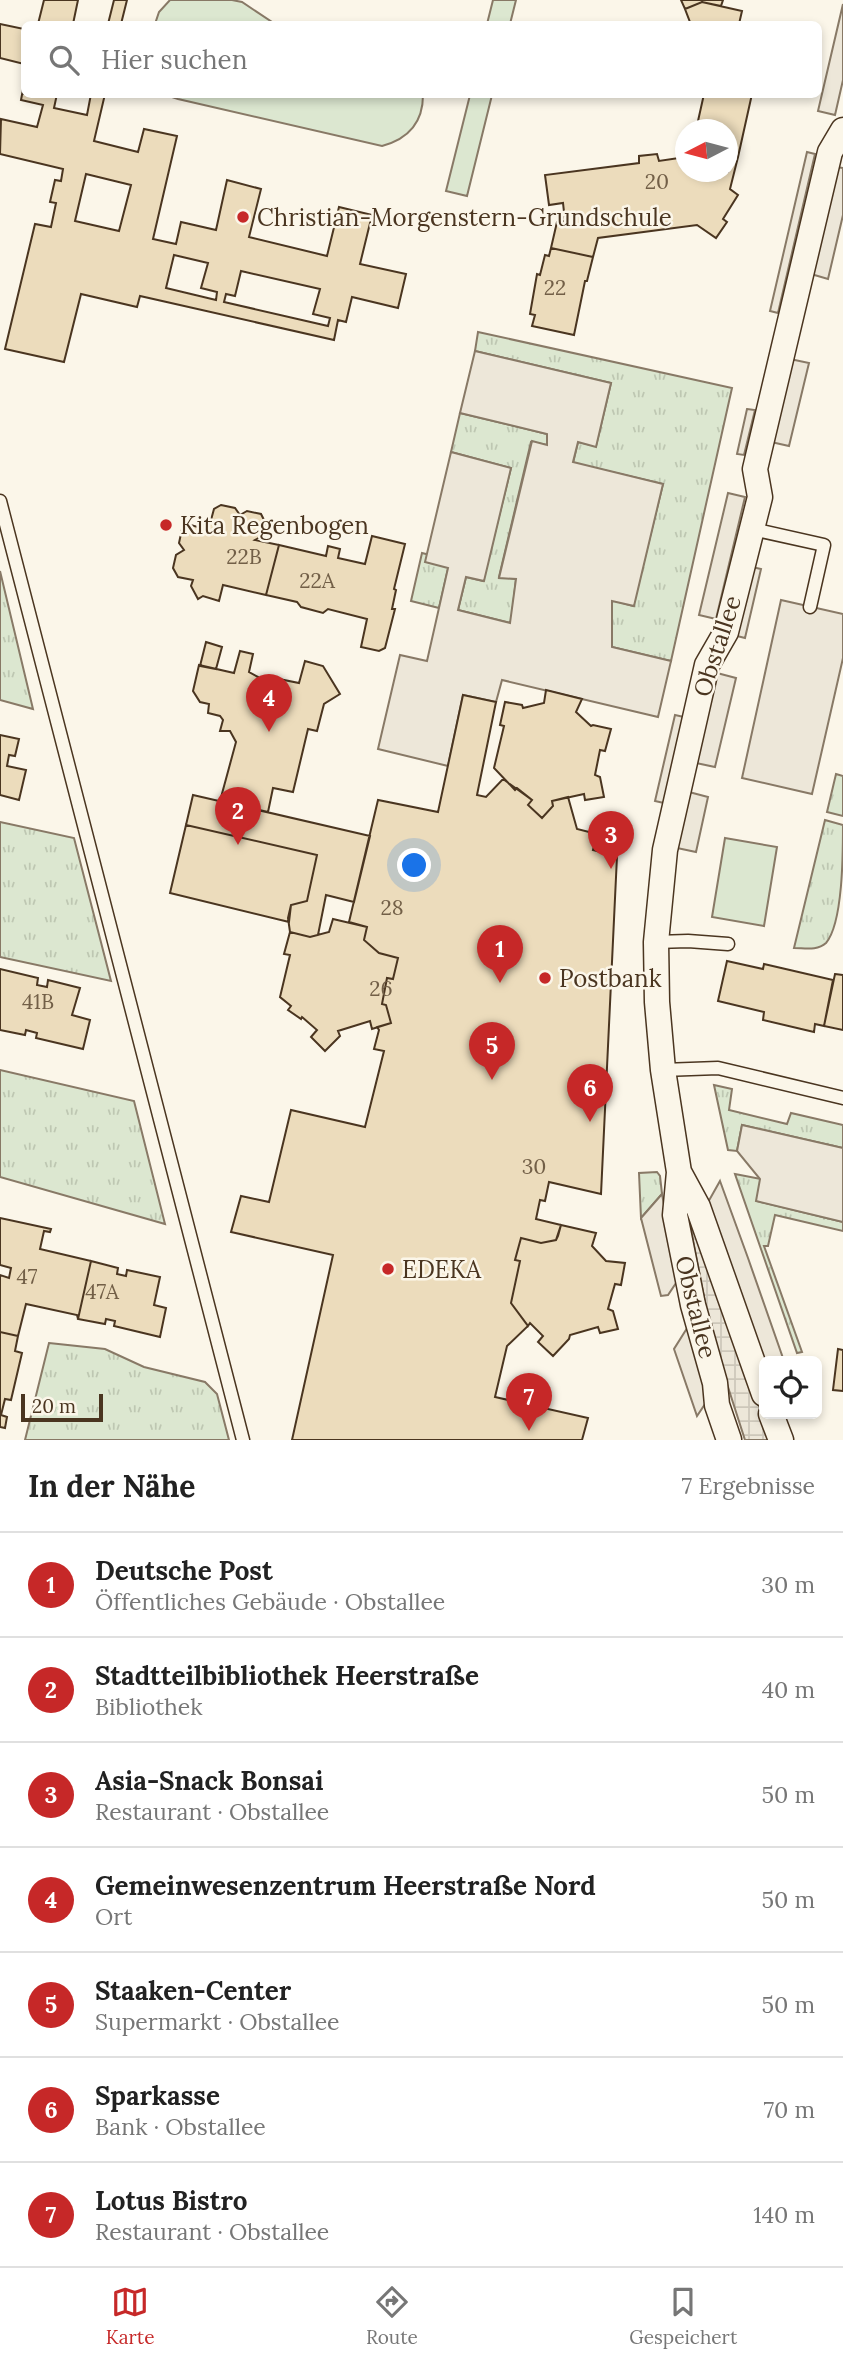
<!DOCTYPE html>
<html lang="de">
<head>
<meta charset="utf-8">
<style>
	:root { --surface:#fff; --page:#f2f2f2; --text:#222; --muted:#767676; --line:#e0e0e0; --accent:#c62828 }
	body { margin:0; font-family:Lora,serif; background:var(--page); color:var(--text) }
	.controls { position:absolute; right:21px; bottom:21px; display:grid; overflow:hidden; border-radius:10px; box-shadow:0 4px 10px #0003 }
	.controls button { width:63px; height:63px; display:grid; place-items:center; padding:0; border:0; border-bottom:2px solid var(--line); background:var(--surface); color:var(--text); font:35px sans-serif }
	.compass { position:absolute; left:675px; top:119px; width:63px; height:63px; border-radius:50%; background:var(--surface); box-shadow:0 4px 10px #0003; rotate:264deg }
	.scale { position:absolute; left:21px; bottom:18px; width:82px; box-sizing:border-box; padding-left:7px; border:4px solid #4a3520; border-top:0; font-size:19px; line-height:24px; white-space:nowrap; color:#4a3520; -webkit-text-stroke:5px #fbf6e9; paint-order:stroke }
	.you { position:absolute; left:415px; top:866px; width:24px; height:24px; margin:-18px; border:5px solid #fff; border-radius:50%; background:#1a73e8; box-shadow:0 0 0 10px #1a73e833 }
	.badge { display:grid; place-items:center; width:46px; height:46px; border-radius:50%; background:var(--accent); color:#fff; font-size:23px; font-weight:700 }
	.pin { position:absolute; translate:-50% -58px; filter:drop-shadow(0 2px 4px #0008) }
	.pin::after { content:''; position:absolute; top:37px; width:24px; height:21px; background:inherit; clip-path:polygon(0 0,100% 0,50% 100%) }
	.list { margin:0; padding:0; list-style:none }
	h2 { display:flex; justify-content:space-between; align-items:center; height:91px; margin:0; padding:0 28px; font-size:30px }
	h2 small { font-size:23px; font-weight:400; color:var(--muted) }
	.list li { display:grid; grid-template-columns:46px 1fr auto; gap:21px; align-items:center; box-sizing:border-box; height:105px; padding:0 28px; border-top:2px solid var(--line) }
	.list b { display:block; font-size:26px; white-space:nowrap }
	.list p { margin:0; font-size:23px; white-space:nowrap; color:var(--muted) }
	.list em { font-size:23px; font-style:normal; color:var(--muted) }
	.icon { flex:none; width:38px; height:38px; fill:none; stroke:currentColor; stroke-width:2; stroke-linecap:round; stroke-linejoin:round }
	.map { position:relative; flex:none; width:843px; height:1440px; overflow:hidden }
	.search { position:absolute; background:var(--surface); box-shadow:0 4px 10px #0003; left:21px; right:21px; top:21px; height:77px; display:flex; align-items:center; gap:18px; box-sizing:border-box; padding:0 24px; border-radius:10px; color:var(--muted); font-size:26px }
	.sheet { height:826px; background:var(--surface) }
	nav { display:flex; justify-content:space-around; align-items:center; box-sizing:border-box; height:98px; border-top:2px solid var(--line); background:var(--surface); font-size:19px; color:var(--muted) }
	nav a { display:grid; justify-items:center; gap:4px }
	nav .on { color:var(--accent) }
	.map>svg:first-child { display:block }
	.grass { fill:url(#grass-tufts); stroke:#887966; stroke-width:2 }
	.park { fill:#dce7d0; stroke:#887966; stroke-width:2 }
	.parking { fill:#ede7d9; stroke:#887966; stroke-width:2 }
	.plaza { fill:url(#plaza-grid); stroke:#887966; stroke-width:2 }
	.building { fill:#ecdcbc; stroke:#4a3520; stroke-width:2; fill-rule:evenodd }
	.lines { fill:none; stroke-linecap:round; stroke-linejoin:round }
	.lane-casing { stroke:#4a3520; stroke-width:15 }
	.street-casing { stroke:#4a3520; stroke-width:27 }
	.lane { stroke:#fbf6e9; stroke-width:12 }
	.street { stroke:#fbf6e9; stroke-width:24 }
	.poi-dot { fill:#c62828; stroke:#fbf6e9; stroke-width:2.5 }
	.labels { text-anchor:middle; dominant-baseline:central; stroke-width:5; stroke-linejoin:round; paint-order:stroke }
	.number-label { font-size:21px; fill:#725f47 }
	.poi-label { font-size:24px; fill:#4a3520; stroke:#fbf6e9; text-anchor:start }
	.street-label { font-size:24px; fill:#4a3520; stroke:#fbf6e9 }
</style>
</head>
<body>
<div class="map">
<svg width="843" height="1440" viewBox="0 0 843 1440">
	<defs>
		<pattern id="grass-tufts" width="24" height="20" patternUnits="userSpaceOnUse" patternTransform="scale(1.75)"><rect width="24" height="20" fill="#dce7d0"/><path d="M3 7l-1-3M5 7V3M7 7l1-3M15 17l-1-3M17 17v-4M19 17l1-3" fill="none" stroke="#bec7b2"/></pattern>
		<pattern id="plaza-grid" width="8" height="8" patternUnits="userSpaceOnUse" patternTransform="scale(1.75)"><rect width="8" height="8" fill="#ede7d9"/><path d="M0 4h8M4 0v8" fill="none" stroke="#cdc7ba"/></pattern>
	</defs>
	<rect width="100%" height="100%" fill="#fbf6e9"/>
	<!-- grass -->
	<path class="grass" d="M 478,332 L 732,388 L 671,661 L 612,647 L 612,600 L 633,606 L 663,484 L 573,463 L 578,442 L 596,446 L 611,383 L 475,351 Z
		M 460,413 L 547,434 L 547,445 L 531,442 L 499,577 L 516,579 L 511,623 L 458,610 L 466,577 L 483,581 L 511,468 L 451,452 Z
		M 422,553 L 450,560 L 439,608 L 411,601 Z
		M 0,571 L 33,709 L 0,700 Z
		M 836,774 L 843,776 L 843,816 L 827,812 Z
		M 825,820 L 843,825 C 843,853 843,923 826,943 C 817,951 805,948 794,948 Z
		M 0,822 L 74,838 L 111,981 L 0,957 Z
		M 0,1070 L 134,1101 L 165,1224 L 0,1177 Z
		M 714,1085 L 732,1089 L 729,1110 L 787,1124 L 791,1113 L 843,1125 L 843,1148 L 742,1125 L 737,1151 L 728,1150 Z
		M 657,1172 L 660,1176 L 662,1194 L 641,1218 L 639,1173 Z
		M 735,1174 L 761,1179 L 757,1201 L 843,1222 L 843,1231 L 775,1215 L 768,1246 L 764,1246 L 802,1352 L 797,1353 Z
		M 49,1343 L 105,1349 L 144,1367 L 205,1382 L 217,1394 L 229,1440 L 25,1440 Z"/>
	<!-- park -->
	<path class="park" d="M 170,0 L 232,0 L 242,2 L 275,24 L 155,24 L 159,12 Z
		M 493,0 L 516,0 L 510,24 L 487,24 Z
		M 423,95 C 423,122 408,139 382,146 L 178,99 L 166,95 Z
		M 470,95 L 492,95 L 467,196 L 446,191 Z
		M 725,838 L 777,847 L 764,926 L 712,917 Z"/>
	<!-- parking -->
	<path class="parking" d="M 843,4 L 843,80 L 835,115 L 818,111 Z
		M 807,152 L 815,154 L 778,313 L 770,311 Z
		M 836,167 L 843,168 L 843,215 L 828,279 L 811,274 Z
		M 475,351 L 611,383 L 596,447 L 578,442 L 573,462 L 663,484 L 634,606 L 612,601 L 612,647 L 671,661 L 658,717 L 502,680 L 496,702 L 463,695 L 448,766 L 378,749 L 400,655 L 427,661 L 448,568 L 425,562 L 451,452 L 511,468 L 484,581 L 466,577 L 458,610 L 510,623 L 516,579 L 499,578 L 532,441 L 547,445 L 547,434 L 460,413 Z
		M 790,359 L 809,363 L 789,446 L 771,442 Z
		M 747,409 L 755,410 L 744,455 L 737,454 Z
		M 728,493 L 745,497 L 716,619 L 699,615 Z
		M 752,567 L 761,569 L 745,638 L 737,636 Z
		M 781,600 L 843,614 L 843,658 L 812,794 L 742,778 Z
		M 717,673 L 736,678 L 715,767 L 696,763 Z
		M 675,715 L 684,717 L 664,803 L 655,801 Z
		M 689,792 L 708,797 L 696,852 L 677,848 Z
		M 742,1125 L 843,1148 L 843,1222 L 756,1201 L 760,1179 L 737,1151 Z
		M 720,1181 L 748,1258 L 784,1361 L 764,1361 L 707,1204 Z
		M 662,1194 L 678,1280 L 668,1295 L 661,1296 L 641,1218 Z
		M 689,1325 L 711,1395 L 697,1416 L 674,1349 Z"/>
	<!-- plaza -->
	<path class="plaza" d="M 688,1214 L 694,1219 L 771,1440 L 745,1440 L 711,1334 Z"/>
	<!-- building -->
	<path class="building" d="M 44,0 L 78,0 L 73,24 L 38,24 Z
		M 114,0 L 127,0 L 121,24 L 108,24 Z
		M 681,0 L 723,0 L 721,6 L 702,2 L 685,9 Z
		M 702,2 L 742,11 L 739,24 L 690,22 L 685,9 Z
		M 0,24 L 24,29 L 24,64 L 0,58 Z
		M 24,84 L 24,94 L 57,94 L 54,108 L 87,115 L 91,94 L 105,94 L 94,141 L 138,152 L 144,129 L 177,136 L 153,239 L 176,244 L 181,222 L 216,230 L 227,180 L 261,189 L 249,237 L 327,256 L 339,207 L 372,215 L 360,264 L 406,274 L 398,308 L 352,297 L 346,322 L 338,320 L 334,340 L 140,296 L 137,307 L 81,294 L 64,362 L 5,349 L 35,224 L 51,227 L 56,203 L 50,202 L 55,180 L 61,181 L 63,169 L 0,154 L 1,119 L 37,127 L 43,105 L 21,100 ZM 86,174 L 131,185 L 119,231 L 75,221 ZM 174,255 L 208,263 L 201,288 L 217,292 L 216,300 L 166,288 ZM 241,271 L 320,289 L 313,314 L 330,318 L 328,326 L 224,302 L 226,294 L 235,296 Z
		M 704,94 L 752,94 L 738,157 L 728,155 L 728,130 L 696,130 Z
		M 657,154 L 659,161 L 686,157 L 686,172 L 728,172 L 728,155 L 738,157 L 730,189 L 738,195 L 723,219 L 727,222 L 716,238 L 697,225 L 598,238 L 593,257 L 551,248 L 557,222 L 565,221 L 563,203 L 549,205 L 545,175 L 639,163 L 639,156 Z
		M 551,248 L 593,257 L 587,281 L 585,281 L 574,335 L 532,326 L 535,315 L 530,314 L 537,274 L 540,275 L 545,255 L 549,256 Z
		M 221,505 L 235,508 L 240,515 L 247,511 L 261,514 L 265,522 L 262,536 L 255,540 L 279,545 L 266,595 L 223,585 L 219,601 L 203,596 L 198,599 L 191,586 L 193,580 L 178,577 L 173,568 L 176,555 L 184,550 L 179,543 L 182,529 L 191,525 L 201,528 L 202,524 L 208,520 L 211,520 L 214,509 Z
		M 372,536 L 405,544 L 394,589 L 396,590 L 392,609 L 395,609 L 385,648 L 379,651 L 361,647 L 367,619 L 328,609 L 323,613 L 301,607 L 297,602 L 266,595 L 279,545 L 326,556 L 328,546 L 340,549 L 338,558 L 365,564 Z
		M 206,642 L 222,647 L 216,669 L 200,666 Z
		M 240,651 L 253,654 L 249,672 L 258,677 L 257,679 L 278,684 L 279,679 L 299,683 L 305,661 L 323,666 L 340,694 L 324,704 L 317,731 L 308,729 L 293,792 L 273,788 L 268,812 L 220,801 L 236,742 L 230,731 L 220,731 L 223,720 L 220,716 L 208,713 L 209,704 L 200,702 L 193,691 L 199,665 L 234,673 Z
		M 546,690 L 582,699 L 576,712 L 591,726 L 593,725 L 611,729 L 605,751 L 600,750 L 595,775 L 600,777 L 604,797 L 585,800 L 584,794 L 552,801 L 553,806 L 542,818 L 528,805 L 532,800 L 517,788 L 515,790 L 494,768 L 504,726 L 500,725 L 505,702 L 522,705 L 523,708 L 544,703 Z
		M 463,695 L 496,702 L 477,795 L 486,797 L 503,779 L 532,800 L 528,805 L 542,818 L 553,806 L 552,801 L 568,797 L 577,829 L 597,834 L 593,850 L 617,856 L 601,1194 L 549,1182 L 545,1201 L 540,1200 L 536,1219 L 561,1225 L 558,1236 L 556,1240 L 541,1243 L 521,1238 L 515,1260 L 520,1261 L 511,1303 L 528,1326 L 507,1346 L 495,1397 L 588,1418 L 582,1440 L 292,1440 L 333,1255 L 231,1232 L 241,1196 L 269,1202 L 291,1110 L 365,1127 L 384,1051 L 374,1049 L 379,1030 L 377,1027 L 391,1023 L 386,1005 L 382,1004 L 387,978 L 393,979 L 398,958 L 379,953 L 364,940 L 367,927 L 349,922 L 378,800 L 438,812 Z
		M 0,735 L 19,739 L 15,756 L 9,755 L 7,766 L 26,770 L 19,800 L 0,795 Z
		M 193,795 L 370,836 L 354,902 L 326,895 L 318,935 L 310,937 L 290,932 L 288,918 L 291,905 L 307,901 L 317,855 L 186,825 Z
		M 186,825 L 317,855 L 307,901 L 291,905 L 289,922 L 170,893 Z
		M 333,919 L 367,927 L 364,940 L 379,953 L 398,958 L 393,979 L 387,978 L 382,1004 L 386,1005 L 391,1023 L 372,1029 L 370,1021 L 338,1031 L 340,1036 L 325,1051 L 311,1037 L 317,1030 L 302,1017 L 301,1019 L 288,1010 L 291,1006 L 280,997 L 290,955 L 284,954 L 290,932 L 310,937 L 329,932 Z
		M 727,961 L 763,969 L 764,964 L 833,980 L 824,1026 L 815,1024 L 814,1032 L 763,1020 L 764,1012 L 718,1001 Z
		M 0,969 L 38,978 L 37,985 L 47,987 L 48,980 L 80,988 L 72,1015 L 90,1020 L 83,1049 L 36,1038 L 37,1033 L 26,1030 L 25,1035 L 0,1030 Z
		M 835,974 L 843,975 L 843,1030 L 824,1026 Z
		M 0,1218 L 51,1229 L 50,1232 L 44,1231 L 40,1249 L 91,1261 L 78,1319 L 77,1315 L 26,1304 L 18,1336 L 0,1332 L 0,1275 L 9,1278 L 11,1268 L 0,1265 Z
		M 561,1225 L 596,1233 L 592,1246 L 606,1261 L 625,1263 L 621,1285 L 615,1284 L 608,1309 L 613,1311 L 618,1329 L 600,1333 L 598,1327 L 570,1335 L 569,1339 L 553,1356 L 538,1342 L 543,1336 L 530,1323 L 528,1326 L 511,1303 L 520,1261 L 515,1260 L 521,1238 L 541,1243 L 556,1240 Z
		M 91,1261 L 118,1268 L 117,1274 L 126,1276 L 127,1270 L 160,1277 L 154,1305 L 166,1308 L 160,1337 L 114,1326 L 115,1321 L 106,1319 L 105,1324 L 78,1319 Z
		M 0,1332 L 18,1336 L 15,1351 L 22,1353 L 11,1400 L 5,1399 L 1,1415 L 7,1417 L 5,1428 L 0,1427 Z
		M 838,1349 L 843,1350 L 843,1391 L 833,1390 Z"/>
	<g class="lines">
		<!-- lane casing -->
		<g class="lane-casing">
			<path id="lane" d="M 0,501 L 243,1440
				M 752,529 L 824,545 L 810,607
				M 656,942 L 688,941 L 728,944
				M 663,1070 L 718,1068 L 843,1098"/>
		</g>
		<!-- street casing -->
		<g class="street-casing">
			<path id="street" d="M 679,1172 L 675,1215 L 693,1305 L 715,1383 L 717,1405 L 729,1440
				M 764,1394 L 698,1207 L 679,1172 L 663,1070 L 657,1002 L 656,942 L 665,850 L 707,665 L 726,632 L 760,497 L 755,469 L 830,152 L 843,130
				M 771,1414 L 781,1440"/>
		</g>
		<!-- lane -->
		<use href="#lane" class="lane"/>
		<!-- street -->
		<use href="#street" class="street"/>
	</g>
	<!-- markers -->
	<g class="poi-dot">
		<circle cx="243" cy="217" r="7"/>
		<circle cx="166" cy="525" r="7"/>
		<circle cx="545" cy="978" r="7"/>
		<circle cx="388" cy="1269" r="7"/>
	</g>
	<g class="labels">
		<!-- number labels -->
		<g class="number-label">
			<text x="657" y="181">20</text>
			<text x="555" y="287">22</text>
			<text x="244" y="556">22B</text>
			<text x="317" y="580">22A</text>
			<text x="392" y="907">28</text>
			<text x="381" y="988">26</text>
			<text x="38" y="1001">41B</text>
			<text x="534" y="1166">30</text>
			<text x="27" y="1276">47</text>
			<text x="102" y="1291">47A</text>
		</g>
		<!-- poi labels -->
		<g class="poi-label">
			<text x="257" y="217">Christian-Morgenstern-Grundschule</text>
			<text x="180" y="525">Kita Regenbogen</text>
			<text x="559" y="978">Postbank</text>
			<text x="402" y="1269">EDEKA</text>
		</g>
		<!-- street labels -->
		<g class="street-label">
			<text transform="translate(717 646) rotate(-72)">Obstallee</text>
			<text transform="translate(696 1307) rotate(76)">Obstallee</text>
		</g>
	</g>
</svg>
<div class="controls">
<button><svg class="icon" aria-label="locate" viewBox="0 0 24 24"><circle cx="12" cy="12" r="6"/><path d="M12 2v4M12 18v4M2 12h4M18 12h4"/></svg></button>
</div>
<svg class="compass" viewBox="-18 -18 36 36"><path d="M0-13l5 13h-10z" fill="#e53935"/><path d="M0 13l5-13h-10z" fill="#767676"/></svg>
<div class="scale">20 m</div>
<div class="you"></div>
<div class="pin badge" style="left:500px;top:983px">1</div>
<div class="pin badge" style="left:238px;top:845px">2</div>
<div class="pin badge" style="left:611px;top:869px">3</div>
<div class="pin badge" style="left:269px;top:732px">4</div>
<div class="pin badge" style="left:492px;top:1080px">5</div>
<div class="pin badge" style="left:590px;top:1122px">6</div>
<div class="pin badge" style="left:529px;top:1431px">7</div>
<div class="search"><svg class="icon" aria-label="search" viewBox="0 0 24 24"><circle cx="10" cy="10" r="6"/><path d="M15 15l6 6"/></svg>Hier suchen</div>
</div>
<section class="sheet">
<h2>In der Nähe<small>7 Ergebnisse</small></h2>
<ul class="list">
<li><span class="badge">1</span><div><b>Deutsche Post</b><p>Öffentliches Gebäude · Obstallee</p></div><em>30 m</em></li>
<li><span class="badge">2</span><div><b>Stadtteilbibliothek Heerstraße</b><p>Bibliothek</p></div><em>40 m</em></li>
<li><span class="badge">3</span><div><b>Asia-Snack Bonsai</b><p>Restaurant · Obstallee</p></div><em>50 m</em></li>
<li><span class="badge">4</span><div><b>Gemeinwesenzentrum Heerstraße Nord</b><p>Ort</p></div><em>50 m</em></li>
<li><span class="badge">5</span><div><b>Staaken-Center</b><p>Supermarkt · Obstallee</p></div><em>50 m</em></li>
<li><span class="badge">6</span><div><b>Sparkasse</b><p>Bank · Obstallee</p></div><em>70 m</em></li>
<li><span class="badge">7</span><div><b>Lotus Bistro</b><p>Restaurant · Obstallee</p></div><em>140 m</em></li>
</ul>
</section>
<nav>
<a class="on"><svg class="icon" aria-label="map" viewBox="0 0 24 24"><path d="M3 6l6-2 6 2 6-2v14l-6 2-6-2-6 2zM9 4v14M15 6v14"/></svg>Karte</a>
<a><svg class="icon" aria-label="directions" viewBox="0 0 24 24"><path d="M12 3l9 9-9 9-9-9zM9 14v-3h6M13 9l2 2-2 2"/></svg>Route</a>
<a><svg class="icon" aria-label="saved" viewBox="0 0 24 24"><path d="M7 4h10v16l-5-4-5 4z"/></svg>Gespeichert</a>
</nav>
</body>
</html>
